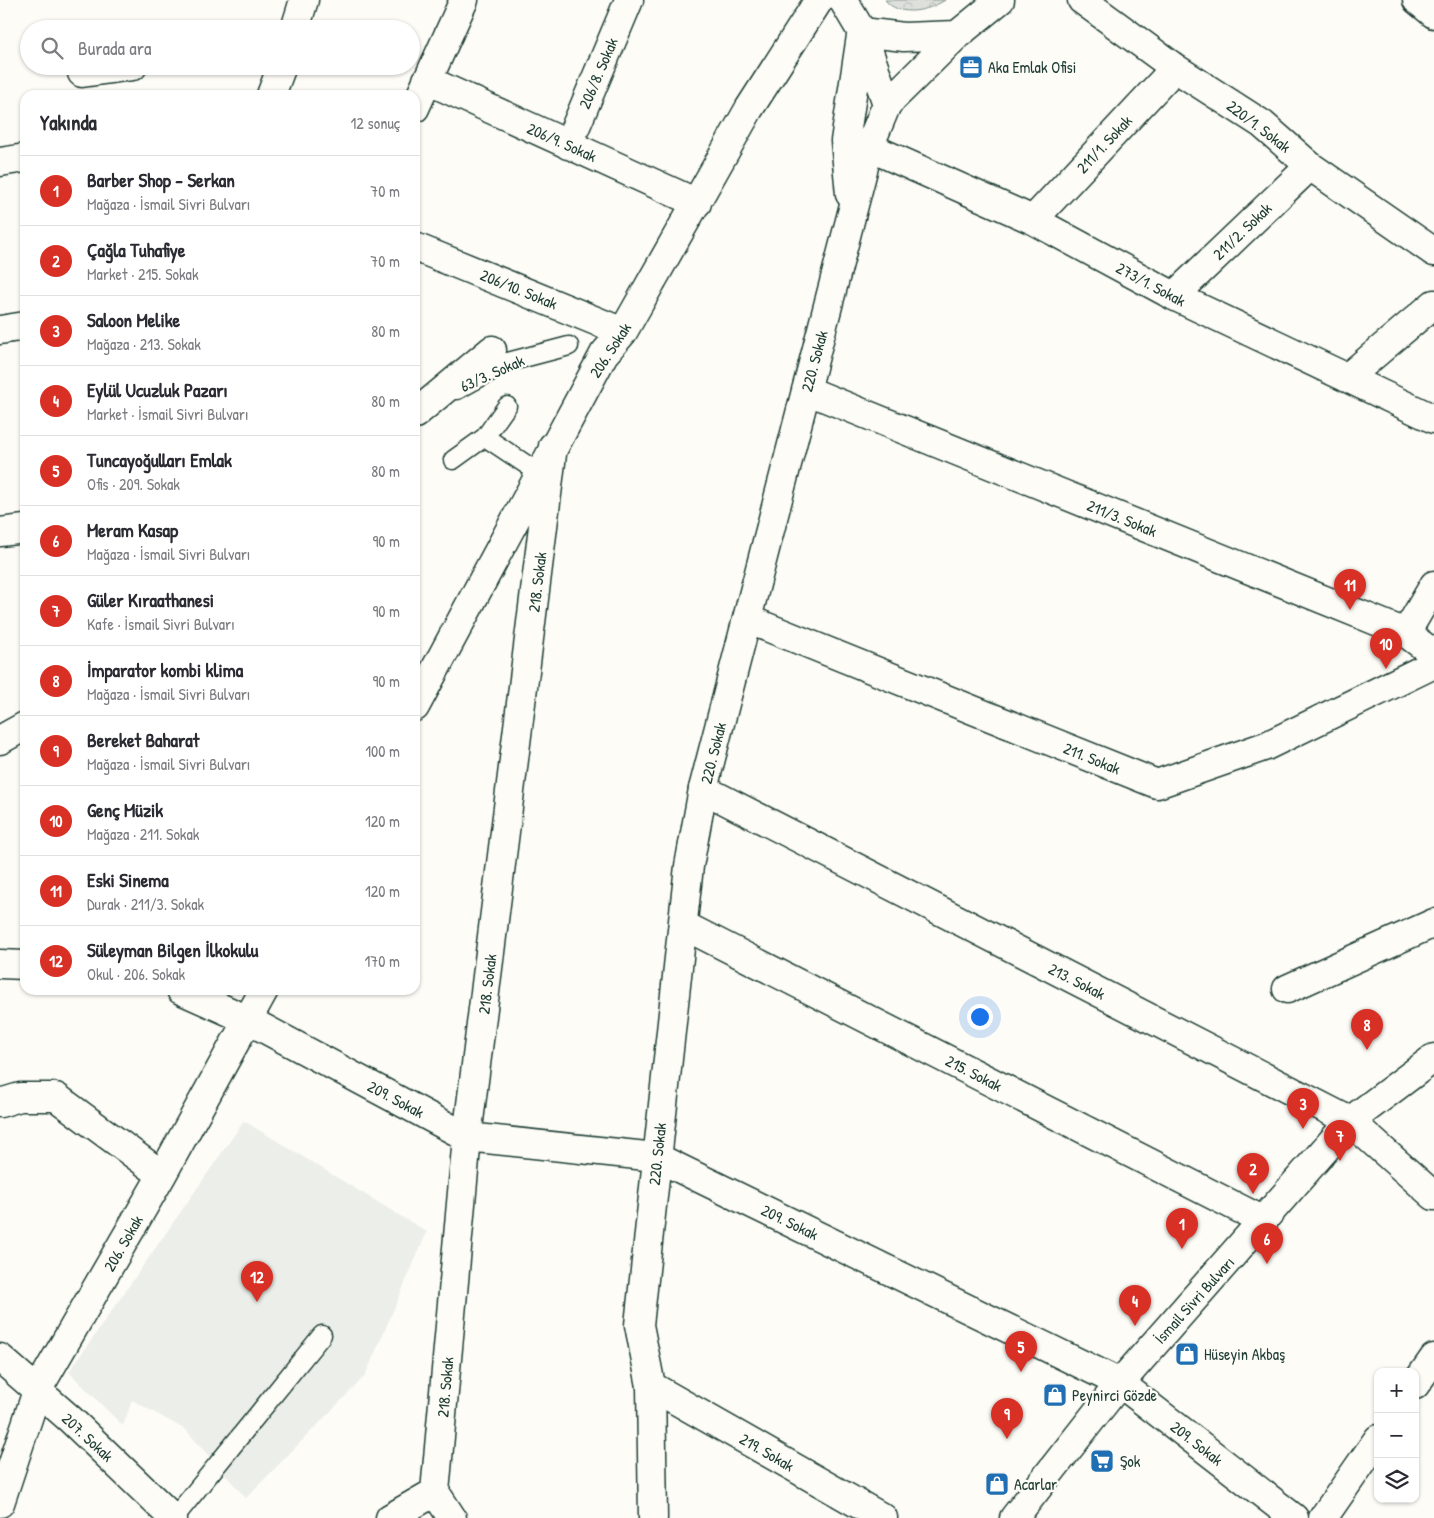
<!DOCTYPE html>
<html lang="tr">
<head>
<meta charset="utf-8">
<style>
	:root { --surface:#fff; --page:#f7f7f7; --text:#2b2b33; --muted:#7c7c81; --line:#e1e1e2; --accent:#d93025 }
	body { margin:0; font-family:"Patrick Hand",sans-serif; background:var(--page); color:var(--text) }
	.controls { position:absolute; right:15px; bottom:15px; display:grid; overflow:hidden; border-radius:10px; box-shadow:0 1px 4px #0004 }
	.controls button { width:45px; height:45px; display:grid; place-items:center; padding:0; border:0; border-bottom:1px solid var(--line); background:var(--surface); color:var(--text); font:25px sans-serif }
	.you { position:absolute; left:979px; top:1016px; width:18px; height:18px; margin:-12px; border:4px solid #fff; border-radius:50%; background:#1a73e8; box-shadow:0 0 0 8px #1a73e833 }
	.badge { display:grid; place-items:center; width:32px; height:32px; border-radius:50%; background:var(--accent); color:#fff; font-size:16px; font-weight:700 }
	.pin { position:absolute; translate:-50% -41px; filter:drop-shadow(0 1px 2px #0008) }
	.pin::after { content:''; position:absolute; top:26px; width:18px; height:15px; background:inherit; clip-path:polygon(0 0,100% 0,50% 100%) }
	.list { margin:0; padding:0; list-style:none }
	h2 { display:flex; justify-content:space-between; align-items:center; height:65px; margin:0; padding:0 20px; font-size:21px }
	h2 small { font-size:16px; font-weight:400; color:var(--muted) }
	.list li { display:grid; grid-template-columns:32px 1fr auto; gap:15px; align-items:center; box-sizing:border-box; height:70px; padding:0 20px; border-top:1px solid var(--line) }
	.list b { display:block; font-size:19px; white-space:nowrap }
	.list p { margin:0; font-size:16px; white-space:nowrap; color:var(--muted) }
	.list em { font-size:16px; font-style:normal; color:var(--muted) }
	.icon { flex:none; width:28px; height:28px; fill:none; stroke:currentColor; stroke-width:2; stroke-linecap:round; stroke-linejoin:round }
	.map { position:relative; flex:none; width:1434px; height:1518px; overflow:hidden }
	.search { position:absolute; background:var(--surface); box-shadow:0 1px 4px #0004; left:20px; top:20px; width:400px; height:55px; display:flex; align-items:center; gap:12px; box-sizing:border-box; padding:0 18px; border-radius:28px; color:var(--muted); font-size:19px }
	.panel { position:absolute; background:var(--surface); box-shadow:0 1px 4px #0004; left:20px; top:90px; width:400px; height:905px; border-radius:15px }
	.map>svg:first-child { display:block }
	.built { fill:#eceee9 }
	.park { fill:url(#park-crowns); stroke:#7e8e88 }
	.lines { fill:none; stroke-linecap:round; stroke-linejoin:round }
	.service-casing { stroke:#1f3d34; stroke-width:21 }
	.minor-casing { stroke:#1f3d34; stroke-width:31 }
	.secondary-casing { stroke:#1f3d34; stroke-width:31 }
	.service { stroke:#fdfcf7; stroke-width:18 }
	.minor { stroke:#fdfcf7; stroke-width:28 }
	.secondary { stroke:#fdfcf7; stroke-width:28 }
	.labels { text-anchor:middle; dominant-baseline:central; stroke-width:4.5; stroke-linejoin:round; paint-order:stroke }
	.poi-label { font-size:16px; fill:#1f3d34; stroke:#fdfcf7; text-anchor:start }
	.street-label { font-size:16px; fill:#1f3d34; stroke:#fdfcf7 }
</style>
</head>
<body>
<div class="map">
<svg width="1434" height="1518" viewBox="0 0 1434 1518">
	<defs>
		<pattern id="park-crowns" width="20" height="18" patternUnits="userSpaceOnUse" patternTransform="scale(1.25)"><rect width="20" height="18" fill="#dde0db"/><path d="M2 6a3 3 0 1 1 6 0M12 15a3 3 0 1 1 6 0" fill="none" stroke="#bdc1bd"/></pattern>
	</defs>
	<rect width="100%" height="100%" fill="#fdfcf7"/>
	<filter id="ink" filterUnits="userSpaceOnUse"><feTurbulence type="fractalNoise" baseFrequency=".02" numOctaves="2"/><feDisplacementMap in="SourceGraphic" scale="10" xChannelSelector="R" yChannelSelector="G"/><feConvolveMatrix kernelMatrix="1 2 1 2 8 2 1 2 1" color-interpolation-filters="sRGB"/></filter>
	<g filter="url(#ink)">
		<!-- built -->
		<path class="built" d="M 244,1121 L 427,1232 L 365,1376 L 246,1498 L 186,1430 L 132,1400 L 123,1426 L 69,1372 Z"/>
		<!-- park -->
		<path class="park" d="M 885,0 L 945,0 C 928,11 900,18 885,0 Z"/>
		<g class="lines">
			<!-- service casing -->
			<g class="service-casing">
				<path id="service" d="M 457,390 L 508,362 L 569,346
					M 485,437 L 539,473
					M 453,460 L 485,437 L 507,406
					M 174,1518 L 322,1335"/>
			</g>
			<!-- minor casing -->
			<g class="minor-casing">
				<path id="minor" d="M 1082,0 L 1175,68 L 1262,124 L 1310,166 L 1434,252
					M 1417,0 L 1434,14
					M 295,29 L 304,0
					M 862,32 L 904,37 L 957,35
					M 82,73 L 133,66
					M 427,80 L 697,203
					M 271,95 L 282,66
					M 887,104 L 957,35 L 1000,0
					M 415,108 L 464,0
					M 568,145 L 629,0
					M 869,147 L 1033,220 L 1174,296 L 1434,419
					M 0,162 L 25,158
					M 1033,220 L 1175,68
					M 415,247 L 623,332
					M 1174,296 L 1310,166
					M 0,330 L 25,326
					M 1347,378 L 1434,304
					M 415,414 L 492,350
					M 0,532 L 25,529
					M 747,619 L 1157,784 L 1266,746 L 1434,664
					M 1406,633 L 1434,585
					M 415,707 L 604,354 L 623,332 L 749,109 L 819,0
					M 0,740 L 25,726
					M 703,789 L 1350,1121 L 1434,1196
					M 683,925 L 1264,1221
					M 0,964 L 25,965
					M 1287,989 L 1434,923
					M 181,990 L 248,1020 L 467,1137 L 656,1157 L 1120,1383 L 1294,1518
					M 0,1103 L 20,1097 L 56,1097 L 162,1175
					M 0,1358 L 70,1419 L 173,1518
					M 1415,1385 L 1434,1358
					M 651,1386 L 883,1518
					M 0,1503 L 37,1391 L 162,1175 L 264,990
					M 390,1518 L 435,1492
					M 452,1518 L 435,1492 L 467,1137 L 553,446
					M 1323,1518 L 1378,1439"/>
			</g>
			<!-- secondary casing -->
			<g class="secondary-casing">
				<path id="secondary" d="M 850,194 L 845,141 L 861,36
					M 806,390 L 1406,633 L 1434,654
					M 653,1518 L 651,1386 L 639,1325 L 689,866 L 703,789 L 869,147 L 887,104 L 862,32 L 843,0
					M 1014,1518 L 1120,1383 L 1350,1121 L 1434,1058"/>
			</g>
			<!-- service -->
			<use href="#service" class="service"/>
			<!-- minor -->
			<use href="#minor" class="minor"/>
			<!-- secondary -->
			<use href="#secondary" class="secondary"/>
		</g>
	</g>
	<!-- icons -->
	<defs>
		<g id="office-square" transform="scale(1.25)"><rect x="-9" y="-9" width="18" height="18" rx="4" fill="#1f6fb2" stroke="#fdfcf7"/><path d="M-6-3h4V-5.5h4V-3h4V5H-6ZM-1-4.5V-3h2v-1.5ZM-6 0V1H6V0Z" fill="#fff"/></g>
		<g id="shop-square" transform="scale(1.25)"><rect x="-9" y="-9" width="18" height="18" rx="4" fill="#1f6fb2" stroke="#fdfcf7"/><path d="M-5-2.5h2.3a2.7 3.5 0 0 1 5.4 0H5L5.5 6h-11ZM-1.5-2.5h3a1.5 2.3 0 0 0-3 0Z" fill="#fff"/></g>
		<g id="supermarket-square" transform="scale(1.25)"><rect x="-9" y="-9" width="18" height="18" rx="4" fill="#1f6fb2" stroke="#fdfcf7"/><path d="M-6-5.5h2.5l.6 2H6L4.5 2H-2.5L-4.4-4H-6ZM-1.5 3.2a1.3 1.3 0 1 0 .1 0ZM3 3.2a1.3 1.3 0 1 0 .1 0Z" fill="#fff"/></g>
	</defs>
	<g fill-rule="evenodd">
		<use href="#office-square" x="971" y="67"/>
		<use href="#shop-square" x="1187" y="1354"/>
		<use href="#shop-square" x="1055" y="1395"/>
		<use href="#supermarket-square" x="1102" y="1461"/>
		<use href="#shop-square" x="997" y="1484"/>
	</g>
	<g class="labels">
		<!-- poi labels -->
		<g class="poi-label">
			<text x="988" y="67">Aka Emlak Ofisi</text>
			<text x="1204" y="1354">Hüseyin Akbaş</text>
			<text x="1072" y="1395">Peynirci Gözde</text>
			<text x="1120" y="1461">Şok</text>
			<text x="1014" y="1484">Acarlar</text>
		</g>
		<!-- street labels -->
		<g class="street-label">
			<text transform="translate(598 73) rotate(-67)">206/8. Sokak</text>
			<text transform="translate(1259 126) rotate(37)">220/1. Sokak</text>
			<text transform="translate(562 142) rotate(24)">206/9. Sokak</text>
			<text transform="translate(1104 144) rotate(-47)">211/1. Sokak</text>
			<text transform="translate(1242 231) rotate(-44)">211/2. Sokak</text>
			<text transform="translate(1151 284) rotate(28)">273/1. Sokak</text>
			<text transform="translate(519 289) rotate(22)">206/10. Sokak</text>
			<text transform="translate(610 350) rotate(-57)">206. Sokak</text>
			<text transform="translate(814 361) rotate(-75)">220. Sokak</text>
			<text transform="translate(492 373) rotate(-24)">63/3. Sokak</text>
			<text transform="translate(1122 518) rotate(22)">211/3. Sokak</text>
			<text transform="translate(537 582) rotate(-83)">218. Sokak</text>
			<text transform="translate(713 753) rotate(-76)">220. Sokak</text>
			<text transform="translate(1092 758) rotate(22)">211. Sokak</text>
			<text transform="translate(1077 981) rotate(27)">213. Sokak</text>
			<text transform="translate(487 984) rotate(-83)">218. Sokak</text>
			<text transform="translate(974 1073) rotate(27)">215. Sokak</text>
			<text transform="translate(396 1099) rotate(28)">209. Sokak</text>
			<text transform="translate(657 1154) rotate(-84)">220. Sokak</text>
			<text transform="translate(790 1222) rotate(26)">209. Sokak</text>
			<text transform="translate(123 1243) rotate(-60)">206. Sokak</text>
			<text transform="translate(1194 1300) rotate(-48)">İsmail Sivri Bulvarı</text>
			<text transform="translate(445 1387) rotate(-85)">218. Sokak</text>
			<text transform="translate(88 1437) rotate(43)">207. Sokak</text>
			<text transform="translate(1197 1443) rotate(38)">209. Sokak</text>
			<text transform="translate(767 1452) rotate(30)">219. Sokak</text>
		</g>
	</g>
</svg>
<div class="controls">
<button>+</button>
<button>−</button>
<button><svg class="icon" aria-label="layers" viewBox="0 0 24 24"><path d="M12 4l9 5-9 5-9-5zM3 14l9 5 9-5"/></svg></button>
</div>
<div class="you"></div>
<div class="pin badge" style="left:1182px;top:1249px">1</div>
<div class="pin badge" style="left:1253px;top:1194px">2</div>
<div class="pin badge" style="left:1303px;top:1129px">3</div>
<div class="pin badge" style="left:1135px;top:1326px">4</div>
<div class="pin badge" style="left:1021px;top:1372px">5</div>
<div class="pin badge" style="left:1267px;top:1264px">6</div>
<div class="pin badge" style="left:1340px;top:1161px">7</div>
<div class="pin badge" style="left:1367px;top:1050px">8</div>
<div class="pin badge" style="left:1007px;top:1439px">9</div>
<div class="pin badge" style="left:1386px;top:669px">10</div>
<div class="pin badge" style="left:1350px;top:610px">11</div>
<div class="pin badge" style="left:257px;top:1302px">12</div>
<div class="search"><svg class="icon" aria-label="search" viewBox="0 0 24 24"><circle cx="10" cy="10" r="6"/><path d="M15 15l6 6"/></svg>Burada ara</div>
<section class="panel">
<h2>Yakında<small>12 sonuç</small></h2>
<ul class="list">
<li><span class="badge">1</span><div><b>Barber Shop - Serkan</b><p>Mağaza · İsmail Sivri Bulvarı</p></div><em>70 m</em></li>
<li><span class="badge">2</span><div><b>Çağla Tuhafiye</b><p>Market · 215. Sokak</p></div><em>70 m</em></li>
<li><span class="badge">3</span><div><b>Saloon Melike</b><p>Mağaza · 213. Sokak</p></div><em>80 m</em></li>
<li><span class="badge">4</span><div><b>Eylül Ucuzluk Pazarı</b><p>Market · İsmail Sivri Bulvarı</p></div><em>80 m</em></li>
<li><span class="badge">5</span><div><b>Tuncayoğulları Emlak</b><p>Ofis · 209. Sokak</p></div><em>80 m</em></li>
<li><span class="badge">6</span><div><b>Meram Kasap</b><p>Mağaza · İsmail Sivri Bulvarı</p></div><em>90 m</em></li>
<li><span class="badge">7</span><div><b>Güler Kıraathanesi</b><p>Kafe · İsmail Sivri Bulvarı</p></div><em>90 m</em></li>
<li><span class="badge">8</span><div><b>İmparator kombi klima</b><p>Mağaza · İsmail Sivri Bulvarı</p></div><em>90 m</em></li>
<li><span class="badge">9</span><div><b>Bereket Baharat</b><p>Mağaza · İsmail Sivri Bulvarı</p></div><em>100 m</em></li>
<li><span class="badge">10</span><div><b>Genç Müzik</b><p>Mağaza · 211. Sokak</p></div><em>120 m</em></li>
<li><span class="badge">11</span><div><b>Eski Sinema</b><p>Durak · 211/3. Sokak</p></div><em>120 m</em></li>
<li><span class="badge">12</span><div><b>Süleyman Bilgen İlkokulu</b><p>Okul · 206. Sokak</p></div><em>170 m</em></li>
</ul>
</section>
</div>
</body>
</html>
